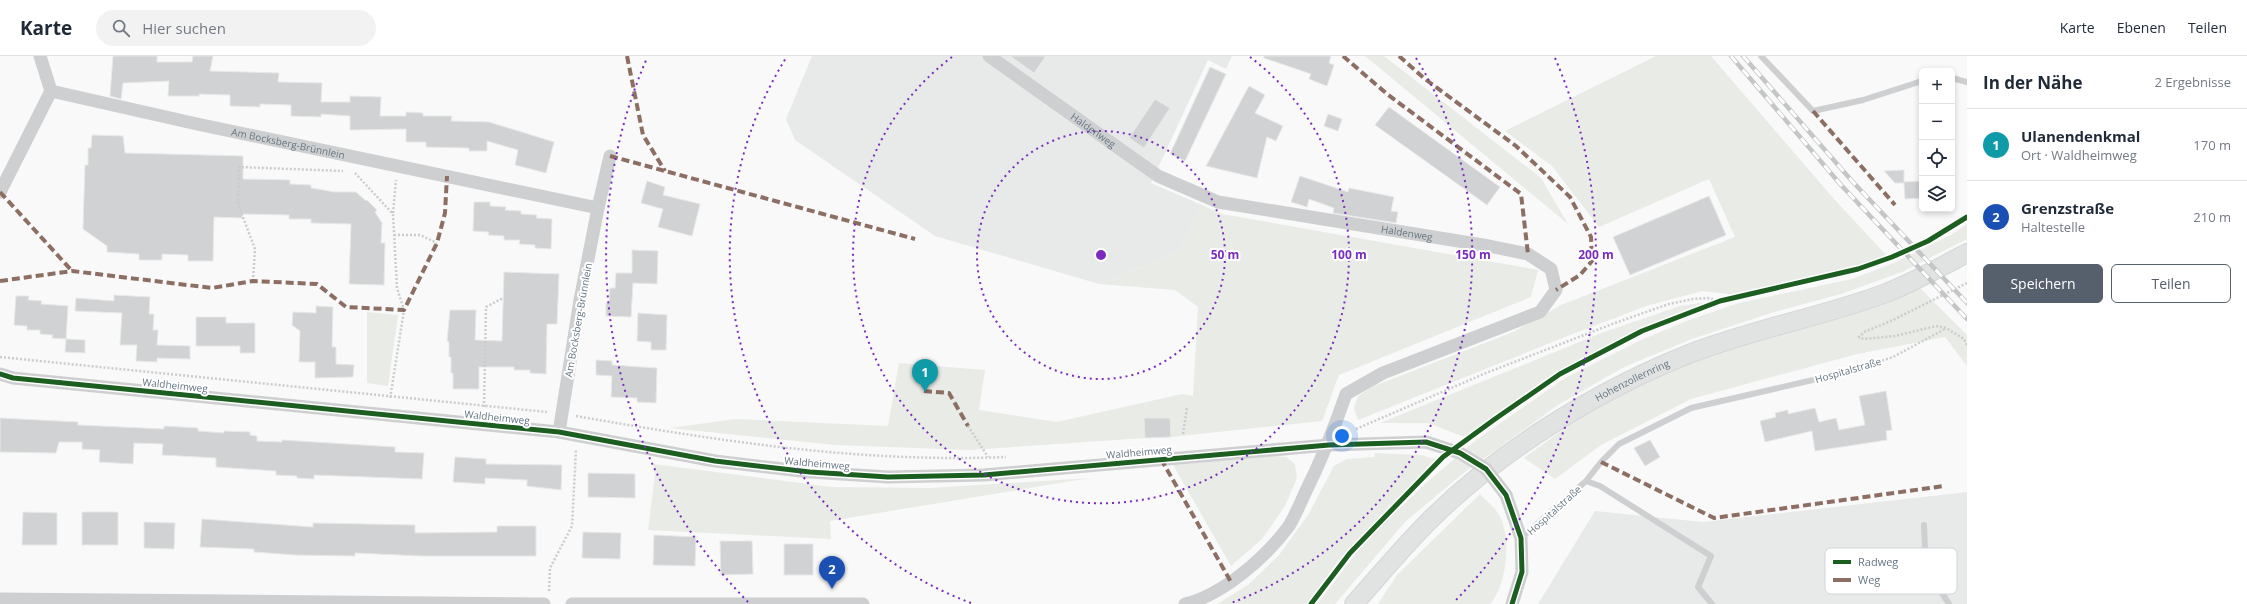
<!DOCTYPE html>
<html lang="de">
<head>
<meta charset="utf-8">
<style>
	:root { --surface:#fff; --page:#f2f2f3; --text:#1f2937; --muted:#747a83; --line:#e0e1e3; --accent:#56606c }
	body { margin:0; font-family:"Open Sans",sans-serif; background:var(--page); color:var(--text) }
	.controls { position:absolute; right:12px; top:12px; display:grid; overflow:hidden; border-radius:6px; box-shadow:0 2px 6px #0003 }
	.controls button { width:36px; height:36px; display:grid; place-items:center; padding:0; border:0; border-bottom:1px solid var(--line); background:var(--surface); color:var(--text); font:20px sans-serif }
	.you { position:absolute; left:1342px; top:380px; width:14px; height:14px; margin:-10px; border:3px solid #fff; border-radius:50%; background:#1a73e8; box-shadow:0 0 0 6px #1a73e833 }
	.badge { display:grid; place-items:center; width:26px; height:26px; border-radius:50%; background:var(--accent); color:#fff; font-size:13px; font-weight:700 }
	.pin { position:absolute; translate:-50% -33px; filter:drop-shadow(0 1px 2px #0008) }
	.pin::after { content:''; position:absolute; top:21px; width:14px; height:12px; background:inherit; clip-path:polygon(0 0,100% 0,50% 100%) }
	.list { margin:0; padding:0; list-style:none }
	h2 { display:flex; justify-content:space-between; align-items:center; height:52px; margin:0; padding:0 16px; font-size:17px }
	h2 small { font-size:13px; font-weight:400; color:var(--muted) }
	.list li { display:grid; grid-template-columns:26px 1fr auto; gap:12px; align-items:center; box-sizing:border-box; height:72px; padding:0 16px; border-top:1px solid var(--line) }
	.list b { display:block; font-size:15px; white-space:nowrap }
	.list p { margin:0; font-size:13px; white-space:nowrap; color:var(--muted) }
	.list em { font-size:13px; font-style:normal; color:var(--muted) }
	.actions { display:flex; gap:8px; padding:12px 16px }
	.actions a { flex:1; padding:9px 0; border:1px solid var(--accent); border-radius:6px; text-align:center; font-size:14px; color:var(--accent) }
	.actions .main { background:var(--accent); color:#fff }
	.icon { flex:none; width:22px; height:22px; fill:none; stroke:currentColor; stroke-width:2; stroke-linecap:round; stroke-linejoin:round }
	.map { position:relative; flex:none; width:1967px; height:548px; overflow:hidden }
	header { display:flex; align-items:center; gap:24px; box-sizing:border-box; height:56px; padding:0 20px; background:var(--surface); border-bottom:1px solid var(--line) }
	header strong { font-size:19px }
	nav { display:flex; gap:22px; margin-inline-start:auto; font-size:14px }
	.search { width:280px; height:36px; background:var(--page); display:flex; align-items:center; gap:10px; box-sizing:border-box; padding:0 14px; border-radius:22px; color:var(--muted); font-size:15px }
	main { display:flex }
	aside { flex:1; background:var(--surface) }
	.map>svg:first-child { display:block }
	.built { fill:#e8e9e9 }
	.green { fill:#e8ebe6 }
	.building { fill:#d0d2d3; stroke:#e8e8e8 }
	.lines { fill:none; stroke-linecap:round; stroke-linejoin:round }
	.secondary-casing { stroke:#d5d6d7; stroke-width:20 }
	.path { stroke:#cbcccd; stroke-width:2.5; stroke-dasharray:2 2; stroke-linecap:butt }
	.lane { stroke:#cecfd0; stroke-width:6 }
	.street { stroke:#cecfd0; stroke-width:13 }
	.secondary { stroke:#e1e2e2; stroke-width:18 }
	.rail-casing { stroke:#c3c5c6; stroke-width:4.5 }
	.rail { stroke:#fff; stroke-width:3; stroke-dasharray:9; stroke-linecap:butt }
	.street-bridge { stroke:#cecfd0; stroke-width:13 }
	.quiet { stroke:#8d6e63; stroke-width:4; stroke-dasharray:8 4; stroke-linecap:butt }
	.cycleway-casing { stroke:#fff; stroke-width:8 }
	.cycleway { stroke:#1b5e20; stroke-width:5 }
	.ring { fill:none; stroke:#7b2cbf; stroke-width:2; stroke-dasharray:2 4 }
	.labels { text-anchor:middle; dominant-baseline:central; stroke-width:4; stroke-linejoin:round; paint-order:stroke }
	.street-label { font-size:10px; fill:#657683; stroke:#fff }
	.key { fill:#fff; stroke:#d1d6da; stroke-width:1 }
	.key-label { font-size:11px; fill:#657683 }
	.centre { fill:#7b2cbf; stroke:#fff; stroke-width:2 }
	.ring-label { font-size:12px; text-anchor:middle; font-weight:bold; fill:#7b2cbf; stroke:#fff; stroke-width:4; stroke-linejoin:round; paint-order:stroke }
</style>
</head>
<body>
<header>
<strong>Karte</strong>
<div class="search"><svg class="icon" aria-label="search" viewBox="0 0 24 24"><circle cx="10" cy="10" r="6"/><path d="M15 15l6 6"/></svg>Hier suchen</div>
<nav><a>Karte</a><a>Ebenen</a><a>Teilen</a></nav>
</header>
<main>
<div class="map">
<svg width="1967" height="548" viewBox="0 0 1967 548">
	<rect width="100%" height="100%" fill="#f9f9f9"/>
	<!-- built -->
	<path class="built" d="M 812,0 L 1232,0 L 1226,13 L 1208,4 L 1151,127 L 1202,149 L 1180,195 L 1099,228 L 935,180 L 795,84 L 786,63 Z
		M 1967,436 L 1967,548 L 1538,548 L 1595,455 L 1703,466 Z"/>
	<!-- green -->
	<path class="green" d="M 1365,0 L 1384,0 L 1541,122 L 1568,168 Z
		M 1656,0 L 1711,0 L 1834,143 L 1889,202 L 1856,214 L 1736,239 L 1702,235 L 1646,250 L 1565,281 L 1358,364 L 1354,352 L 1358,340 L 1374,330 L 1513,276 L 1561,249 L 1735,181 L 1709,123 L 1599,171 L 1552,110 L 1505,75 Z
		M 1202,149 L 1222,158 L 1538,214 L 1531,241 L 1339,319 L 1322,365 L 1171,381 L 1170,362 L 1145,362 L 1145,382 L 970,394 L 835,389 L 670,372 L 736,363 L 888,370 L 899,307 L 985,314 L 979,354 L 1057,366 L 1182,338 L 1193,340 L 1198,251 L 1175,234 L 1099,228 L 1180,195 Z
		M 1967,168 L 1967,183 L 1902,216 L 1841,238 L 1774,256 L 1692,283 L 1624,311 L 1558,349 L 1461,419 L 1405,466 L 1335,548 L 1317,548 L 1365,486 L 1425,428 L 1475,385 L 1565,322 L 1641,284 L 1689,264 L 1739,247 L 1852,223 L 1894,207 L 1951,179 Z
		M 1918,230 L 1967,279 L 1967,310 L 1945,281 L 1857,298 L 1691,343 L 1601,389 L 1555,423 L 1524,402 L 1586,357 L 1655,322 L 1704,301 L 1882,249 Z
		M 1707,246 L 1621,283 L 1547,322 L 1467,382 L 1428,367 L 1380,367 L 1604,276 L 1680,250 Z
		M 367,256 L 398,259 L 388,330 L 367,327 Z
		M 1375,397 L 1421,399 L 1438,404 L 1342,500 L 1306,548 L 1217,548 L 1248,529 L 1279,499 L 1308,459 L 1334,410 L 1347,403 L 1374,401 Z
		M 1275,400 L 1286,401 L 1295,408 L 1297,422 L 1285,450 L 1262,483 L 1231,510 L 1173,409 Z
		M 653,408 L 831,431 L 931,432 L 1090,422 L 830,465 L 831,483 L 648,474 L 655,418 Z
		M 1480,438 C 1486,445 1495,451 1499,459 C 1512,481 1507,529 1490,548 L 1378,548 L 1397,519 Z"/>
	<!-- building -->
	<path class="building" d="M 113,0 L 157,0 L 157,6 L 192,6 L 193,0 L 213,0 L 210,15 L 279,17 L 278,26 L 322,27 L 321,46 L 350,46 L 350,40 L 381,41 L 380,60 L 406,60 L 406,56 L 423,57 L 423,60 L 452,60 L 451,65 L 489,66 L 554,86 L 546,117 L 515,109 L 518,94 L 487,85 L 487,95 L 469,95 L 469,92 L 426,91 L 426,86 L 406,86 L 406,73 L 350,74 L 350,60 L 321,58 L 321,61 L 291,60 L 291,49 L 260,48 L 260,51 L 230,50 L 230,39 L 199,38 L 199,40 L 168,40 L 169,25 L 123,27 L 121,43 L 110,40 Z
		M 1010,0 L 1046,0 L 1034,17 Z
		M 1264,0 L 1331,0 L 1329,7 L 1334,9 L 1327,30 L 1309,23 L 1311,18 L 1264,2 Z
		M 1210,11 L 1226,18 L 1185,105 L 1170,98 Z
		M 1249,30 L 1265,39 L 1255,57 L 1283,70 L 1276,85 L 1267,81 L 1257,122 L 1206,110 Z
		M 1155,43 L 1170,52 L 1144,92 L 1129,82 Z
		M 1389,51 L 1500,131 L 1487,149 L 1375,69 Z
		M 1328,58 L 1342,63 L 1338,75 L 1324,70 Z
		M 92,79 L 123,80 L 125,97 L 243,100 L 243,123 L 290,124 L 290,128 L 311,129 L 311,132 L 335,136 L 356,136 L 366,145 L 367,144 L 377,154 L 375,156 L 382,167 L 381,187 L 385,187 L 384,229 L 349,228 L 351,168 L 311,167 L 311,163 L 289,163 L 289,159 L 242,158 L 242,162 L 214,161 L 213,205 L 188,205 L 188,199 L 162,198 L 162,204 L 139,204 L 139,198 L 107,196 L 107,190 L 83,173 L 85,109 L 88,109 L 88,92 L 91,92 Z
		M 1904,114 L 1904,126 L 1922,125 L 1922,142 L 1905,143 L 1904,127 L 1895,127 L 1884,115 Z
		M 1300,120 L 1348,136 L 1349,132 L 1394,141 L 1391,155 L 1398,156 L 1396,167 L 1333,157 L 1334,152 L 1309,143 L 1307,151 L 1291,146 Z
		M 647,125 L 665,131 L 663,139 L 700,148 L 692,180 L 658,171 L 663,153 L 641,147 Z
		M 1709,140 L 1726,179 L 1630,219 L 1613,181 Z
		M 474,146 L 490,146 L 490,150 L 506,151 L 505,154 L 521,155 L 521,158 L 537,159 L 536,162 L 552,163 L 551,193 L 535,192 L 535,189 L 519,188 L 520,184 L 504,184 L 504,180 L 488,179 L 489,176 L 473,175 Z
		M 632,194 L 658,195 L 657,228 L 633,227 L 631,261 L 606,260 L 606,247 L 609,247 L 610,232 L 615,232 L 616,217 L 632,217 Z
		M 504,216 L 559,218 L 557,268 L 547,268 L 546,318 L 530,317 L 530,314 L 514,314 L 514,311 L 479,311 L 479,333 L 453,333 L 453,317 L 451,317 L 451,301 L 449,301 L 449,286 L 447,285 L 450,254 L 476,254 L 475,284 L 502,285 Z
		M 114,239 L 150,241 L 149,258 L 154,258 L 153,274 L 158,274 L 157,289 L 190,290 L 190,303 L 157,302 L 157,306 L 136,305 L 137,289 L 120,289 L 122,257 L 75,255 L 76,242 L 114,245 Z
		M 16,240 L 29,240 L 28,244 L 42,245 L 41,248 L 68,250 L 66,283 L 52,282 L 53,279 L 40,278 L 40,274 L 27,274 L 27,270 L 14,269 Z
		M 316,250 L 333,251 L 332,291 L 336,291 L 336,308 L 354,309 L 353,321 L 315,322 L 315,306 L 299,306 L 300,275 L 292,269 L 293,256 L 316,257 Z
		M 638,257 L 667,259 L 666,294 L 651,294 L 651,286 L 637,285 Z
		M 196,261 L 226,261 L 226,267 L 255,267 L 255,297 L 240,297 L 240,290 L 196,290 Z
		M 66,283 L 85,284 L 85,297 L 65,296 Z
		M 596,304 L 612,305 L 612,309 L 657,312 L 656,347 L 637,346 L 637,342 L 611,341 L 612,320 L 596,319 Z
		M 1886,335 L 1892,374 L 1886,375 L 1887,384 L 1815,395 L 1812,375 L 1765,386 L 1760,365 L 1776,361 L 1775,357 L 1788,354 L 1788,358 L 1815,352 L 1819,366 L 1836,362 L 1839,374 L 1865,369 L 1859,340 Z
		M 0,362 L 78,366 L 78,369 L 164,373 L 164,370 L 198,372 L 198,375 L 224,377 L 224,375 L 250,376 L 250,379 L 257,380 L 257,385 L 282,386 L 282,384 L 395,391 L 395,396 L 424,397 L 422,423 L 314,419 L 314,423 L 297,422 L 297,420 L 276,419 L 276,415 L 216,411 L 216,402 L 162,399 L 163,388 L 134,387 L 133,408 L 99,406 L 100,394 L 82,393 L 82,386 L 59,386 L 56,397 L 0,396 Z
		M 1144,362 L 1170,362 L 1171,381 L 1145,382 Z
		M 1650,384 L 1660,401 L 1645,410 L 1634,392 Z
		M 455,401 L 486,403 L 486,408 L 562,409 L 561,434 L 527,430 L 527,424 L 485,422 L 485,428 L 453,426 Z
		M 588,417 L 635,418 L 635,442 L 588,441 Z
		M 23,456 L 57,457 L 57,489 L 22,489 Z
		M 82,456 L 118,456 L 118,489 L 82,489 Z
		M 202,463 L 313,471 L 313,467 L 415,469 L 415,477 L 497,476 L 497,470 L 536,470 L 536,500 L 422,500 L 355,497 L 355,500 L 295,499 L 254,496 L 254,493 L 200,491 Z
		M 144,466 L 175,467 L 174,493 L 144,492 Z
		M 583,476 L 621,477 L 620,503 L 582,502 Z
		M 654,479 L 696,481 L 695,510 L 653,509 Z
		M 720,485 L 752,485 L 753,518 L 721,519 Z
		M 784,488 L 813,488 L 813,519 L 784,519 Z"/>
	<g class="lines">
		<!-- secondary casing -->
		<g class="secondary-casing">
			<g id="secondary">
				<path id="s3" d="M 1354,548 C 1379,520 1403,491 1429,465 C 1499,395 1598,334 1689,298 C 1753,273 1822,261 1886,237 C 1914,226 1941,211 1967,197"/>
			</g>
		</g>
		<!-- path -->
		<path class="path" d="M 355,117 L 393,158 L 397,232 L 404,254 L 390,343
			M 393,157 L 396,124
			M 394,179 L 420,179 L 437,187
			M 253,225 L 255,193 L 238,148 L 239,111 L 343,115
			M 1967,227 L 1893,264 L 1864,276 L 1859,281 L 1864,283 L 1895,280 L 1936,270 L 1946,272 L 1964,283 L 1967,289
			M 0,301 L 547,356
			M 1848,316 L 1893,301 L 1945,273
			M 484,351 L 486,251 L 503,242
			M 576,360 C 719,385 860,407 1006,401
			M 968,370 L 988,401
			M 1356,373 L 1486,317 L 1615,267 L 1669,248 L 1693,243 L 1708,242 L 1720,245
			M 1183,378 L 1187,351
			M 1466,384 L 1560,318 L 1642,275 L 1720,245 L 1858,213 L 1892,201 L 1928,185 L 1967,161
			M 549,535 L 550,512 L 572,470 L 576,394
			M 1311,548 L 1350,497 L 1439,406"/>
		<!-- lane -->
		<path class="lane" d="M 1761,0 L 1813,55 L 1863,44 L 1922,25
			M 1952,22 L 1967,26
			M 1586,425 L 1600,430 L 1711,500 L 1698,531 L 1712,548
			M 1924,469 L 1926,513 L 1949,548
			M 1521,482 L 1586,425 L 1601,406 L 1619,388 L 1691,352 L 1839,318"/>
		<!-- street -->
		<g class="street">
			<path d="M 40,0 L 51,35"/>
			<path id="s1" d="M 989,0 L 1158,120 L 1218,146 L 1489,190 L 1528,198 L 1551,213 L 1556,234 L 1540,256 L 1383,317 L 1346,338 C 1334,373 1321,405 1305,437 C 1300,448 1295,460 1289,470 C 1266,501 1223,539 1185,548"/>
			<path id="s2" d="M 0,136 L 51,35 L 197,68 L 598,152 L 580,244 L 559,376"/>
			<path d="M 598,152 L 610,100"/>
			<path d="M 0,318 L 13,322 L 559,376 L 715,405 L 810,416 L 888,421 L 984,419 L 1329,389 L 1426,386"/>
			<path d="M 1506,439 L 1521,482 L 1522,516 L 1512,548"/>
			<path d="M 0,543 L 544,548"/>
			<path d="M 572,548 L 863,548"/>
		</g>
		<!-- secondary -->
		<use href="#secondary" class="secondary"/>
		<!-- rail casing -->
		<g class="rail-casing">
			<path id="rail" d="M 1731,0 L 1841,129 L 1967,263
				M 1743,0 L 1852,125 L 1967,247"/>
		</g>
		<!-- rail -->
		<use href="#rail" class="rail"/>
		<!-- street-bridge -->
		<path class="street-bridge" d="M 1426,386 L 1460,397 L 1486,413 L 1506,439"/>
		<!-- quiet -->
		<path class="quiet" d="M 627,0 L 643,79 L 665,115
			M 1343,0 L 1387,38 L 1521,138 L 1528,198
			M 1399,0 L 1425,23 L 1516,90 L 1570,141 L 1591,181 L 1592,205 L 1580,219 L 1556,234
			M 1813,55 L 1895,149
			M 610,100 L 915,183
			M 0,136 L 72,215
			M 0,225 L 72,215 L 212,232 L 253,225 L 317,228 L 346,251 L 404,254 L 437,187 L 445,157 L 447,120
			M 924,335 L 949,337 L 968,370
			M 1161,403 L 1231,526
			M 1601,406 L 1714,462 L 1944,430"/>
		<!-- cycleway casing -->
		<g class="cycleway-casing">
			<path id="cycleway" d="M 0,318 L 13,322 L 559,376 L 715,405 L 810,416 L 888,421 L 984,419 L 1329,389 L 1426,386 L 1460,397 L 1486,413 L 1506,439 L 1521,482 L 1522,516 L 1512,548
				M 1311,548 L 1350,497 L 1443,401 L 1495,363 L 1560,318 L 1642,275 L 1720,245 L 1858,213 L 1892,201 L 1928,185 L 1967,161"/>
		</g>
		<!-- cycleway -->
		<use href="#cycleway" class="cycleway"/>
	</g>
	<!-- distance rings -->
	<g class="ring">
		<circle cx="1101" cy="199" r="124"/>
		<path d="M1250 1A248 248 0 1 1 952 1"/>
		<path d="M971 547A372 372 0 0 1 786 2M1416 2A372 372 0 0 1 1231 547"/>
		<path d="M748 546A495 495 0 0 1 647 2M1555 2A495 495 0 0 1 1454 546"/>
	</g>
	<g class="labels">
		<!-- street labels -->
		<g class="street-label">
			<text stroke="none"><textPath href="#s1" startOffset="128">Haldenweg</textPath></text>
			<text stroke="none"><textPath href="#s2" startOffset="356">Am Bocksberg-Brünnlein</textPath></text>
			<text stroke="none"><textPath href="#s1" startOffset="464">Haldenweg</textPath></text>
			<text transform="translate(578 264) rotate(-80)">Am Bocksberg-Brünnlein</text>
			<text transform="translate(1848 314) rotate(-16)">Hospitalstraße</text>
			<text stroke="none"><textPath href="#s3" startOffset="360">Hohenzollernring</textPath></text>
			<text transform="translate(175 329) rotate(6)">Waldheimweg</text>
			<text transform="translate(497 361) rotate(6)">Waldheimweg</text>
			<text transform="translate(1139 396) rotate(-5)">Waldheimweg</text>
			<text transform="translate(817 407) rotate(5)">Waldheimweg</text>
			<text transform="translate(1554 454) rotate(-42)">Hospitalstraße</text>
		</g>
	</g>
	<!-- legend -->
	<rect x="1825" y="492" width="132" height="46" rx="6" class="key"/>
	<rect x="1833" y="504" width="18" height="4" fill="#1b5e20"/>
	<rect x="1833" y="522" width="18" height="4" fill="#8d6e63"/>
	<g class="key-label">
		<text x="1858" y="510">Radweg</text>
		<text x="1858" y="528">Weg</text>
	</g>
	<circle cx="1101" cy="199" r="6" class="centre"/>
	<g class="ring-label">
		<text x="1225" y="203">50 m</text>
		<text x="1349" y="203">100 m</text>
		<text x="1473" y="203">150 m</text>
		<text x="1596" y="203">200 m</text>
	</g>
</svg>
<div class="controls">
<button>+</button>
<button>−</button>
<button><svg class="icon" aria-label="locate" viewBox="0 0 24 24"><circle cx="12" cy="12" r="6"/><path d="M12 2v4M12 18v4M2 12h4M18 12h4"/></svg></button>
<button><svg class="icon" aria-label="layers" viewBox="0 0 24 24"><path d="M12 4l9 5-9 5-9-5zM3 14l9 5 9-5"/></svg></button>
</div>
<div class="you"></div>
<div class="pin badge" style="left:925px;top:336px;background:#0f9aa8">1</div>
<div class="pin badge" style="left:832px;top:533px;background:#1a4fb4">2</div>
</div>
<aside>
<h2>In der Nähe<small>2 Ergebnisse</small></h2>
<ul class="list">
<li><span class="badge" style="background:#0f9aa8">1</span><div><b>Ulanendenkmal</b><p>Ort · Waldheimweg</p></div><em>170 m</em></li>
<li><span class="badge" style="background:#1a4fb4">2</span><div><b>Grenzstraße</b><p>Haltestelle</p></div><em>210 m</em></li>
</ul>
<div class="actions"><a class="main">Speichern</a><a>Teilen</a></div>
</aside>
</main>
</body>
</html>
